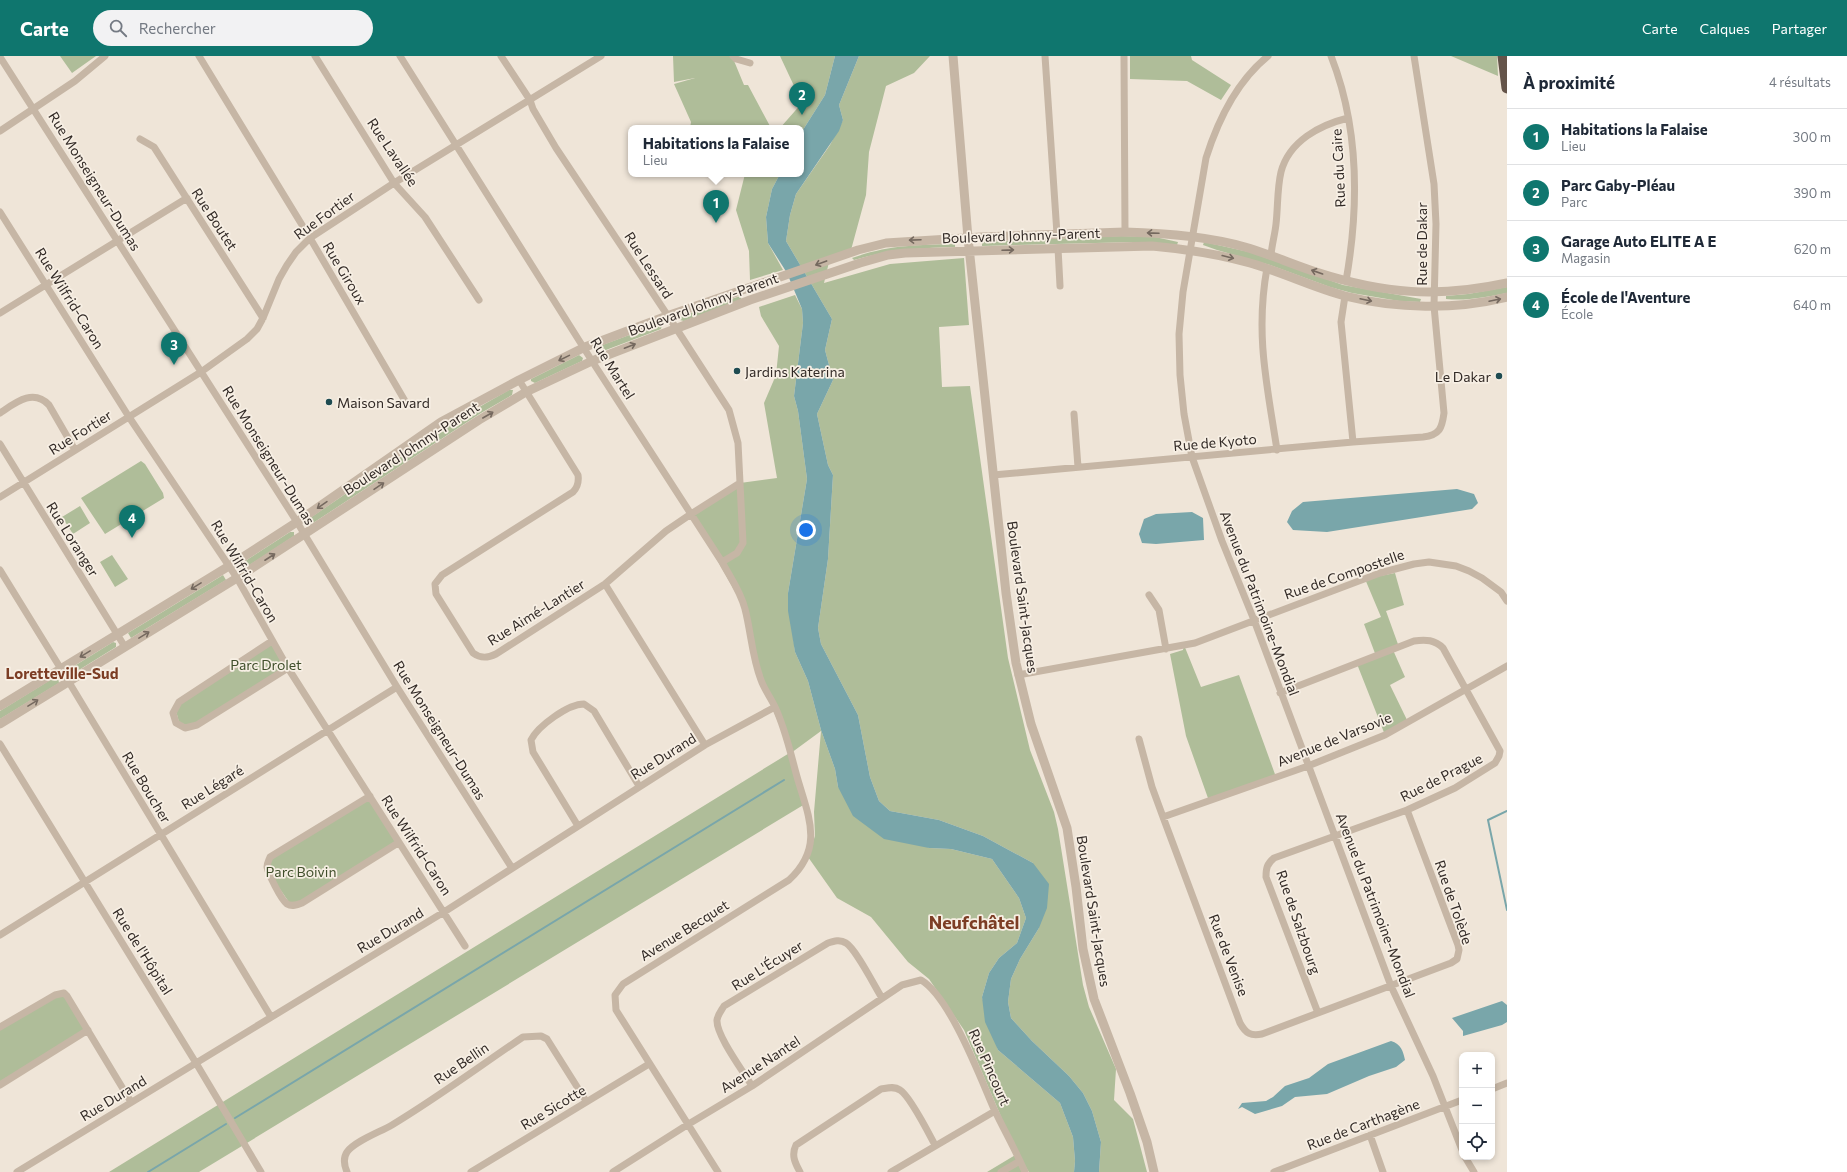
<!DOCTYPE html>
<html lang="fr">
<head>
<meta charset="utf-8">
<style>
	:root { --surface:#fff; --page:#f2f2f3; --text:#1f2937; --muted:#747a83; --line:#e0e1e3; --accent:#0f766e }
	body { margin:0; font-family:Commissioner,sans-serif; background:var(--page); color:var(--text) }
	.controls { position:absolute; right:12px; bottom:12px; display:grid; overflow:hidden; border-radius:8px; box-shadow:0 2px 6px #0003 }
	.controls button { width:36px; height:36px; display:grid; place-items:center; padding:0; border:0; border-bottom:1px solid var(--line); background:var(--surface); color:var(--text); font:20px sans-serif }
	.you { position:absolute; left:806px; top:474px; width:14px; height:14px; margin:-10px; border:3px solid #fff; border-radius:50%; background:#1a73e8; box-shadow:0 0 0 6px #1a73e833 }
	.badge { display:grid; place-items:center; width:26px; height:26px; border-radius:50%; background:var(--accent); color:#fff; font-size:13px; font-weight:700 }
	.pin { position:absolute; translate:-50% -33px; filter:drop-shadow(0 1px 2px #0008) }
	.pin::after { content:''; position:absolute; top:21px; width:14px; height:12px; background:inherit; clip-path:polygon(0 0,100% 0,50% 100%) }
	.popup { position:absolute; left:628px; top:69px; width:176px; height:52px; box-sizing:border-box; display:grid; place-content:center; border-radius:8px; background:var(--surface); filter:drop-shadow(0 1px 3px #0005); font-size:13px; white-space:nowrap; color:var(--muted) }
	.popup b { font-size:15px; color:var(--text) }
	.popup::after { content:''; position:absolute; left:50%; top:100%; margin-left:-8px; border:8px solid transparent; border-top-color:var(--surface) }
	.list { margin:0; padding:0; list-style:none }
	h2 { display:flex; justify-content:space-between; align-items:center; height:52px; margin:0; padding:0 16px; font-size:17px }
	h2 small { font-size:13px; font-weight:400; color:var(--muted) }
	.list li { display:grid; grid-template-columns:26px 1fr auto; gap:12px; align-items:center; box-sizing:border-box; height:56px; padding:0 16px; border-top:1px solid var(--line) }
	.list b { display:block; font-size:15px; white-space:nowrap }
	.list p { margin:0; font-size:13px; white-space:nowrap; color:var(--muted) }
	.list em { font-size:13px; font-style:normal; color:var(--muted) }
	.icon { flex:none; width:22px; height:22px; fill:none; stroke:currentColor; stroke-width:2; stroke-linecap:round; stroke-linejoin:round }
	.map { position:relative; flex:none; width:1507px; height:1116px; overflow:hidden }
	header { display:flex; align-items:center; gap:24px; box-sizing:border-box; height:56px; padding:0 20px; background:var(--accent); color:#fff }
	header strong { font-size:19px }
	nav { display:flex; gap:22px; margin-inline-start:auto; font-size:14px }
	.search { width:280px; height:36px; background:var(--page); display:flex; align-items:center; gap:10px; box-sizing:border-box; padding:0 14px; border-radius:22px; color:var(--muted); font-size:15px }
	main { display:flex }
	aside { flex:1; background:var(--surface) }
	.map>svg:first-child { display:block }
	.green { fill:#afbd99 }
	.water { fill:#79a6aa }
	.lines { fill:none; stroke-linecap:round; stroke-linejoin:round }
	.stream { stroke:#79a6aa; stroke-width:2 }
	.minor { stroke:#c6b6a5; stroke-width:7 }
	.tertiary { stroke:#c6b6a5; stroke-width:9 }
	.trunk { stroke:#64544a; stroke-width:11 }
	.oneway { stroke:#75695f }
	.poi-dot { fill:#1e4b51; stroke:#f7efe4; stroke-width:1.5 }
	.labels { text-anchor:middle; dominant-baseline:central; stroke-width:3.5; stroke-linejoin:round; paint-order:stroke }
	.street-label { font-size:14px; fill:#322a26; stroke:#f7efe4 }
	.poi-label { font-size:14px; fill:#322a26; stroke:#f7efe4; text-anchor:start }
	.park-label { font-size:14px; fill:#404f2b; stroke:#f7efe4 }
	.neighbourhood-label { font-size:15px; font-weight:bold; fill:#7c3d24; stroke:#f7efe4 }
	.district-label { font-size:18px; font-weight:bold; fill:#7c3d24; stroke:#f7efe4 }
</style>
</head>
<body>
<header>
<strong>Carte</strong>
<div class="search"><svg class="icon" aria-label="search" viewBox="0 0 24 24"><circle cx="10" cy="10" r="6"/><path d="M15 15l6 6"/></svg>Rechercher</div>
<nav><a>Carte</a><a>Calques</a><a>Partager</a></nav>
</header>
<main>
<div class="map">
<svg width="1507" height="1116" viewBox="0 0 1507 1116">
	<rect width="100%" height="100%" fill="#efe5d8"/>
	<!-- green -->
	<path class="green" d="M 60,0 L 96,0 L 72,17 Z
		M 673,0 L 732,0 L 744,29 L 748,29 L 771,72 L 690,72 L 691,66 L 674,28 L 695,22 L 674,26 Z
		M 780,0 L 835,0 L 825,39 L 801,77 L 801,72 L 780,72 L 802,47 Z
		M 859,0 L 930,0 L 914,17 L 886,30 L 869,96 L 866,139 L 851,194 L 830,202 L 824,227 L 890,208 L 964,202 L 969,269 L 939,271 L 942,331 L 970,330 L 1008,602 L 1030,694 L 1054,756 L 1058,773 L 1083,929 L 1089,951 L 1116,1013 L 1114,1044 L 1133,1063 L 1147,1116 L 1099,1116 L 1101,1086 L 1092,1055 L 1083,1037 L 1069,1020 L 1032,985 L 1011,962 L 1008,946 L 1011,923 L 1020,903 L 1039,872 L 1033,807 L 983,780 L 939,764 L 890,755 L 879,745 L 870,721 L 858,659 L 821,588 L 818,572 L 828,503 L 833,419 L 828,409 L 817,358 L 833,324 L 825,294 L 832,263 L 786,185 L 790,159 L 796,138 L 830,89 L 843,64 L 839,49 Z
		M 1130,0 L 1191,0 L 1192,4 L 1231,29 L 1221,44 L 1187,25 L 1130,23 Z
		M 1451,0 L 1497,0 L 1498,20 Z
		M 745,118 L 780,118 L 772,133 L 766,161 L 768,187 L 783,214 L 750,224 L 749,195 L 736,154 Z
		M 1121,180 L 1155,181 L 1178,186 L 1177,189 L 1135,186 L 982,190 L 982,186 Z
		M 1204,186 L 1249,196 L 1343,229 L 1421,243 L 1420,246 L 1399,245 L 1352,237 L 1330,231 L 1270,209 L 1217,194 L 1203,189 Z
		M 955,188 L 955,191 C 920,192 887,194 854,204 L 852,202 C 888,189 917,189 955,188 Z
		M 1507,231 L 1507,237 C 1486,241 1467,245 1446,243 L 1446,240 L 1468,238 Z
		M 795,239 L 802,253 L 803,267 L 794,340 L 798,355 L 807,423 L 788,537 L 795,596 L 808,625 L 821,674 L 835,713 L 838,731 L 929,792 L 951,793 L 992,803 L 1019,842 L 1026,862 L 1017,887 L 999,902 L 989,917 L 982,941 L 998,994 L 1060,1047 L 1073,1081 L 1075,1105 L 1074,1116 L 1029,1116 L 1019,1101 L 1025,1116 L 987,1116 L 1017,1098 L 964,974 L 929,923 L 908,906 L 871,861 L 837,842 L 808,801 L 815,780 L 814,756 L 821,675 L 791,697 L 805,748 L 199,1116 L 109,1116 L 791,696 L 761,626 L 745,553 L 691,458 L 740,427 L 777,422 L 764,347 L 776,319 L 779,290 L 761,260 L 759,251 Z
		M 740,240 L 742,244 L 684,265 L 680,264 L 682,260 Z
		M 659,268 L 662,268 L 661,273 L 598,297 L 595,295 L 597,291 Z
		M 579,299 L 583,302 L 582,305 L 535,327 L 531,325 L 531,323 Z
		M 509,334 L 513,334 L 512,339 L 481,357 L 310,469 L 306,469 L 305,467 L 307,464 C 374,419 439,373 509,334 Z
		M 141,405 L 145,408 L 163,437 L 164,442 L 105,478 L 81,442 Z
		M 80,450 L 90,467 L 73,478 L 62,461 Z
		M 290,476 L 294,476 L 294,480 L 242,514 L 239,513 L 239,509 Z
		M 112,499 L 128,523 L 115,531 L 100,506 Z
		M 1395,517 L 1404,549 L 1386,555 L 1399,591 L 1393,594 L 1405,621 L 1390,629 L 1408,666 L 1385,679 L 1357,608 L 1376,600 L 1364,568 L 1381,561 L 1365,523 Z
		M 223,519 L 226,524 L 131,582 L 128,577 Z
		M 272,585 L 288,612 L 197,669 L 180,670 L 175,651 Z
		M 113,586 L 116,587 L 116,591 L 74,617 L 71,616 L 71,612 Z
		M 1184,589 L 1201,631 L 1239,619 L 1276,721 L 1209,745 L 1186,680 L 1170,598 L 1183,594 Z
		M 55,621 L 58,622 L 59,627 L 0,663 L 0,655 Z
		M 370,740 L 398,787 L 302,847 L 291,849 L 268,816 L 270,801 Z
		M 64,937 L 88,974 L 0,1029 L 0,971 Z"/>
	<!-- water -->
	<path class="water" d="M 835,0 L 859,0 L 839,49 L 843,64 L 839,75 L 796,138 L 790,159 L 786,185 L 832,263 L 825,294 L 833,324 L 817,358 L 828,409 L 833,419 L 828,503 L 818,572 L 821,588 L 858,659 L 870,721 L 879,745 L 890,755 L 939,764 L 983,780 L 1033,807 L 1049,828 L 1047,852 L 1039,872 L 1020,903 L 1011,923 L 1008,946 L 1011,962 L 1032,985 L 1069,1020 L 1083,1037 L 1092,1055 L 1101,1086 L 1099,1116 L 1074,1116 L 1075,1105 L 1073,1081 L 1060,1047 L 998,994 L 985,966 L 982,941 L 989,917 L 999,902 L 1017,887 L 1026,862 L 1019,842 L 992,803 L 951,793 L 929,792 L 884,783 L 853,760 L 838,731 L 835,713 L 821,674 L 808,625 L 795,596 L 788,555 L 788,537 L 807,423 L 798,355 L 794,340 L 803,267 L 802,253 L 787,217 L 768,187 L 766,161 L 772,133 L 780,118 L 801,118 L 801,77 L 825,39 Z
		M 1457,433 L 1474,438 L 1478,447 L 1472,453 L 1327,476 L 1293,474 L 1287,466 L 1292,455 L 1303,446 Z
		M 1192,456 L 1203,462 L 1204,484 L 1156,488 L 1142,487 L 1139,478 L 1144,463 L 1156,458 Z
		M 1502,945 L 1507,949 L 1507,966 L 1502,969 L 1463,980 L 1463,975 L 1452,962 Z
		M 1391,985 C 1401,988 1403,995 1405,1004 L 1396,1011 L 1369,1020 L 1327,1038 L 1295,1041 L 1282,1050 L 1255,1058 L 1242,1051 L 1238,1053 L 1242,1047 L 1266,1045 L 1273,1041 L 1285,1030 L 1309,1022 L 1328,1008 Z"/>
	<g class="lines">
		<!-- stream -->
		<path class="stream" d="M 1507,755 L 1488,764 L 1507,854
			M 235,1062 L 784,724
			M 148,1116 L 226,1068"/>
		<!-- minor -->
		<path class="minor" d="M 199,0 L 310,182 L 405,345
			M 315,0 L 394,127 L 425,161 L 479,244
			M 400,0 L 592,305 L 722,506 C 730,521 741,536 745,553 C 751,576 752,601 761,624 C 764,633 771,642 775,651 C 785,672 790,695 796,717 C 807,758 826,790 789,824 L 623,928 L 615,939 L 616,954 L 718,1116
			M 501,0 L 530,44 L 533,53 L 556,92 L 676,272 L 729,354 L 738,387 L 743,487 L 737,497 L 722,506
			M 733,0 L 736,3 L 750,7
			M 1045,0 L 1057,178
			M 1124,0 L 1125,176
			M 1268,0 C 1236,26 1218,64 1206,102 L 1183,236 L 1179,278 L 1180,319 L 1184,358 L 1192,401 L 1222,485 L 1254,564 L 1391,930 L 1433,1020 L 1462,1094
			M 1331,0 C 1359,71 1359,151 1346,225
			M 0,1 L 297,466 L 397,631 L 512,812
			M 0,75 L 75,25 L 105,0
			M 140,83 L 154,91 L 263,262
			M 0,156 L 129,361 L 237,522 L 288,612 L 465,890
			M 1058,192 L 1060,230
			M 1271,199 C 1272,188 1275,178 1276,168 C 1278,151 1277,133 1281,116 C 1289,85 1320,69 1348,62
			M 1267,212 C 1255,278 1267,329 1277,394
			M 1345,240 L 1341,266 L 1353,386
			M 0,257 L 187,142
			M 519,324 L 578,419 C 579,426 578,431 573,436 L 442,519 L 435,528 L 436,538 L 473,597 C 481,603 488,602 496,598 L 605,528 L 666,475 L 691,458 L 740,427
			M 0,357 C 15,347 33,332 49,349 L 75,394
			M 1074,358 L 1078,411
			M 0,388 L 125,591
			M 993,419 L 1353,386 L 1423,381 C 1440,379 1442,372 1444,357 L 1434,250 L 1436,168 L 1434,128 L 1414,0
			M 0,441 L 201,316 L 247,283 L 257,273 L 263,262 L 279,223 L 287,209 L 296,196 L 310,182 L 394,127 L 601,0
			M 0,514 L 61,613 L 271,961
			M 605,528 L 705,689
			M 1149,539 L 1159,554 L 1166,593
			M 272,585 L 179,646 L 173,657 L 176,667 L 185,672 L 197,669 L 288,612
			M 1018,619 L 1195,587 L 1380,517 L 1414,508 L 1429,506 L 1456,510 L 1469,515 L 1482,522 L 1501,536 L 1507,545
			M 1280,637 L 1414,585 C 1426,583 1435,584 1443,592 L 1500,695 L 1499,700 L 1495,707 L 1455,732 L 1407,754 L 1274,802 C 1267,808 1266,812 1266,821 L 1318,957
			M 1139,683 L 1152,731 L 1163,761 L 1240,967 C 1246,978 1251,980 1262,978 L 1451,907 L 1457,903 L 1459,894 L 1458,889 L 1407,754
			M 0,688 L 196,1007 L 261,1116
			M 370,740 L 270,801 C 269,804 267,807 267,811 C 268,817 281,844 287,848 C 292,851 297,849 302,847 L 398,787
			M 1163,761 L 1308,710 L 1385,679 L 1507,610
			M 578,770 L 533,696 L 531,684 C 538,670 568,648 584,648 L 594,655 L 639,730
			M 0,879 L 397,631
			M 0,971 L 55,939 L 64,937 L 67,940 L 131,1046
			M 0,1029 L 88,974
			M 752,1030 C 743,1015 716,979 717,964 C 718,958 721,955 724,950 L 828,887 C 834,885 840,883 846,887 C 856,893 875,931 882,942
			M 1492,1033 L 1507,1027
			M 1370,1079 L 1383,1116
			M 1465,1101 L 1474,1116
			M 17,1116 L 444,856 L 705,689 L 775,651
			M 347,1116 C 344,1109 343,1102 347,1096 C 355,1085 380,1076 392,1069 C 437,1042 480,1010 523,981 L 541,980 L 547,983 L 586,1045
			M 471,1116 L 649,1008
			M 613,1116 L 687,1069 L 752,1030 L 902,929 L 921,924 C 950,941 980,1021 994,1053 C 1004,1074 1016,1095 1025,1116
			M 800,1116 C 795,1107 791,1099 796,1089 L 881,1033 C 888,1032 894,1030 900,1034 C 910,1040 928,1076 935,1089
			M 891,1116 L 995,1055
			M 1001,1116 L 1020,1105
			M 1274,1116 L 1462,1044"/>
		<!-- tertiary -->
		<path class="tertiary" d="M 953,0 L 968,182 L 1006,537 L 1016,607 L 1031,668 L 1067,772 L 1076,831 L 1083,893 L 1094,943 L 1130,1037 L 1147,1086 L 1154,1116
			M 0,650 L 229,510 L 297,466 L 441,366 L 519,324 L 585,291 L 667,260 L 858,194 L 886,187 L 981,181 L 1125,176 C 1165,177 1206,180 1245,191 C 1269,198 1292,208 1316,216 C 1384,238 1438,242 1507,227
			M 0,668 L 237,522 L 479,364 L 526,336 L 592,305 L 750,244 L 860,207 L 888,199 L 905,197 L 1152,190 C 1185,193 1218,198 1250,207 C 1282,216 1312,231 1345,240 C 1397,253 1454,254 1507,241"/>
		<!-- trunk -->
		<path class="trunk" d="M 1503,0 L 1507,32"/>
	</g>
	<!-- one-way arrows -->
	<defs><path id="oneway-shaft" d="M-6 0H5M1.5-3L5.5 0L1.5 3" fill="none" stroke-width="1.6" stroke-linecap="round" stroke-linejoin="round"/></defs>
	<g class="oneway">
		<use href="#oneway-shaft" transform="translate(1153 177) rotate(-178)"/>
		<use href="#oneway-shaft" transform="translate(915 184) rotate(178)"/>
		<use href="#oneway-shaft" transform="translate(1008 194) rotate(-2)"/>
		<use href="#oneway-shaft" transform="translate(1228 201) rotate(14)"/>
		<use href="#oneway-shaft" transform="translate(821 207) rotate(160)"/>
		<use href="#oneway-shaft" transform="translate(1317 216) rotate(-161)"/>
		<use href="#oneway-shaft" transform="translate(1366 244) rotate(12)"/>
		<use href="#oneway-shaft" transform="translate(1495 244) rotate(-12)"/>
		<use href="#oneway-shaft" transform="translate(630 290) rotate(-21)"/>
		<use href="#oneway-shaft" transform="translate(564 302) rotate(154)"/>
		<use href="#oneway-shaft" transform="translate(488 359) rotate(-30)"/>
		<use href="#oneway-shaft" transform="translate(379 430) rotate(-34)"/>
		<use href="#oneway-shaft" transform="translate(322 449) rotate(145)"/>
		<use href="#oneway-shaft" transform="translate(270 501) rotate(-33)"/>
		<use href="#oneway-shaft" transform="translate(196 530) rotate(148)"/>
		<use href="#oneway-shaft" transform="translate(144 579) rotate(-31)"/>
		<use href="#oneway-shaft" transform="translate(85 598) rotate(149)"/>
		<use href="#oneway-shaft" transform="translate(33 647) rotate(-32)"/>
	</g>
	<!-- markers -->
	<g class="poi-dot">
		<circle cx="737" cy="315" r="4"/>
		<circle cx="1499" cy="320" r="4"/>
		<circle cx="329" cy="346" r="4"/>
	</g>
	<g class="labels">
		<!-- street labels -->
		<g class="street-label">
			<text transform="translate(393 96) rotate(56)">Rue Lavallée</text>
			<text transform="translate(1338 112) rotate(-93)">Rue du Caire</text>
			<text transform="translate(95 125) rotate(58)">Rue Monseigneur-Dumas</text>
			<text transform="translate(324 159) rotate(-36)">Rue Fortier</text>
			<text transform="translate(215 163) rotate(57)">Rue Boutet</text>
			<text transform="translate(1021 179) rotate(-2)">Boulevard Johnny-Parent</text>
			<text transform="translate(1421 188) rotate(-90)">Rue de Dakar</text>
			<text transform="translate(649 209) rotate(57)">Rue Lessard</text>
			<text transform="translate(345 217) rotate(59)">Rue Giroux</text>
			<text transform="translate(70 242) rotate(58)">Rue Wilfrid-Caron</text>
			<text transform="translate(703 248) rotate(-20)">Boulevard Johnny-Parent</text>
			<text transform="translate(613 312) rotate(58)">Rue Martel</text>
			<text transform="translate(80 376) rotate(-32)">Rue Fortier</text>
			<text transform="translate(1215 386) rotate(-5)">Rue de Kyoto</text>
			<text transform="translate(411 392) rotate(-33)">Boulevard Johnny-Parent</text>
			<text transform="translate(269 399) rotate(58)">Rue Monseigneur-Dumas</text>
			<text transform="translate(73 483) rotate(58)">Rue Loranger</text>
			<text transform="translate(245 515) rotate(59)">Rue Wilfrid-Caron</text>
			<text transform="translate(1344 518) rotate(-19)">Rue de Compostelle</text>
			<text transform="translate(1023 541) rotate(82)">Boulevard Saint-Jacques</text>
			<text transform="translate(1260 547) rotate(69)">Avenue du Patrimoine-Mondial</text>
			<text transform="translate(536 556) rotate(-32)">Rue Aimé-Lantier</text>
			<text transform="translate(440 674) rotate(58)">Rue Monseigneur-Dumas</text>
			<text transform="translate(1334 683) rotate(-22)">Avenue de Varsovie</text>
			<text transform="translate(663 700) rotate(-32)">Rue Durand</text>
			<text transform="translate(1441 721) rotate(-27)">Rue de Prague</text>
			<text transform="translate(147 731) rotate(59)">Rue Boucher</text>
			<text transform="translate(212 731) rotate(-32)">Rue Légaré</text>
			<text transform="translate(417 789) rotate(57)">Rue Wilfrid-Caron</text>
			<text transform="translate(1454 846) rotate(71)">Rue de Tolède</text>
			<text transform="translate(1376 849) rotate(69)">Avenue du Patrimoine-Mondial</text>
			<text transform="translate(1094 855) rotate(81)">Boulevard Saint-Jacques</text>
			<text transform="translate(1299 866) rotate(71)">Rue de Salzbourg</text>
			<text transform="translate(390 874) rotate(-31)">Rue Durand</text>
			<text transform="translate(684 874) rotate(-32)">Avenue Becquet</text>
			<text transform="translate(143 895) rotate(58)">Rue de l'Hôpital</text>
			<text transform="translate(1229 899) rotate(69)">Rue de Venise</text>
			<text transform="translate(767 909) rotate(-32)">Rue L'Écuyer</text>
			<text transform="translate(461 1007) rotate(-34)">Rue Bellin</text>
			<text transform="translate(760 1008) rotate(-33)">Avenue Nantel</text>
			<text transform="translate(990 1011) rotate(66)">Rue Pincourt</text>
			<text transform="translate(113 1042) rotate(-31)">Rue Durand</text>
			<text transform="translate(553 1051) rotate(-31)">Rue Sicotte</text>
			<text transform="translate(1363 1068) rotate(-21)">Rue de Carthagène</text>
		</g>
		<!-- poi labels -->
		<g class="poi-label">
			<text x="745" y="315">Jardins Katerina</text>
			<text x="1491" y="320" text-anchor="end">Le Dakar</text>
			<text x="337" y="346">Maison Savard</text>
		</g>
		<!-- park labels -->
		<g class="park-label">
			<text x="266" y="608">Parc Drolet</text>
			<text x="301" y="815">Parc Boivin</text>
		</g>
		<!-- neighbourhood labels -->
		<g class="neighbourhood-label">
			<text x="62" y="617">Loretteville-Sud</text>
		</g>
		<!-- district labels -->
		<g class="district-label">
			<text x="974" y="866">Neufchâtel</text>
		</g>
	</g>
</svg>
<div class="controls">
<button>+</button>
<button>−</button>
<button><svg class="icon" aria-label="locate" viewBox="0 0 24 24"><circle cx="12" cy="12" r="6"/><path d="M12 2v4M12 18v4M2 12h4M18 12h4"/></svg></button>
</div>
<div class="you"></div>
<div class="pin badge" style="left:716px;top:167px">1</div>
<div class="popup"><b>Habitations la Falaise</b>Lieu</div>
<div class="pin badge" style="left:802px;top:59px">2</div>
<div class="pin badge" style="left:174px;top:309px">3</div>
<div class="pin badge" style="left:132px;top:482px">4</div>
</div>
<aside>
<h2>À proximité<small>4 résultats</small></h2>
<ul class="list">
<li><span class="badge">1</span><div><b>Habitations la Falaise</b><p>Lieu</p></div><em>300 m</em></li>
<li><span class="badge">2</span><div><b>Parc Gaby-Pléau</b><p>Parc</p></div><em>390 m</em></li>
<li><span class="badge">3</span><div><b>Garage Auto ELITE A E</b><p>Magasin</p></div><em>620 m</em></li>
<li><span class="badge">4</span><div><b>École de l'Aventure</b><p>École</p></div><em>640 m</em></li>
</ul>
</aside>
</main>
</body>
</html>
